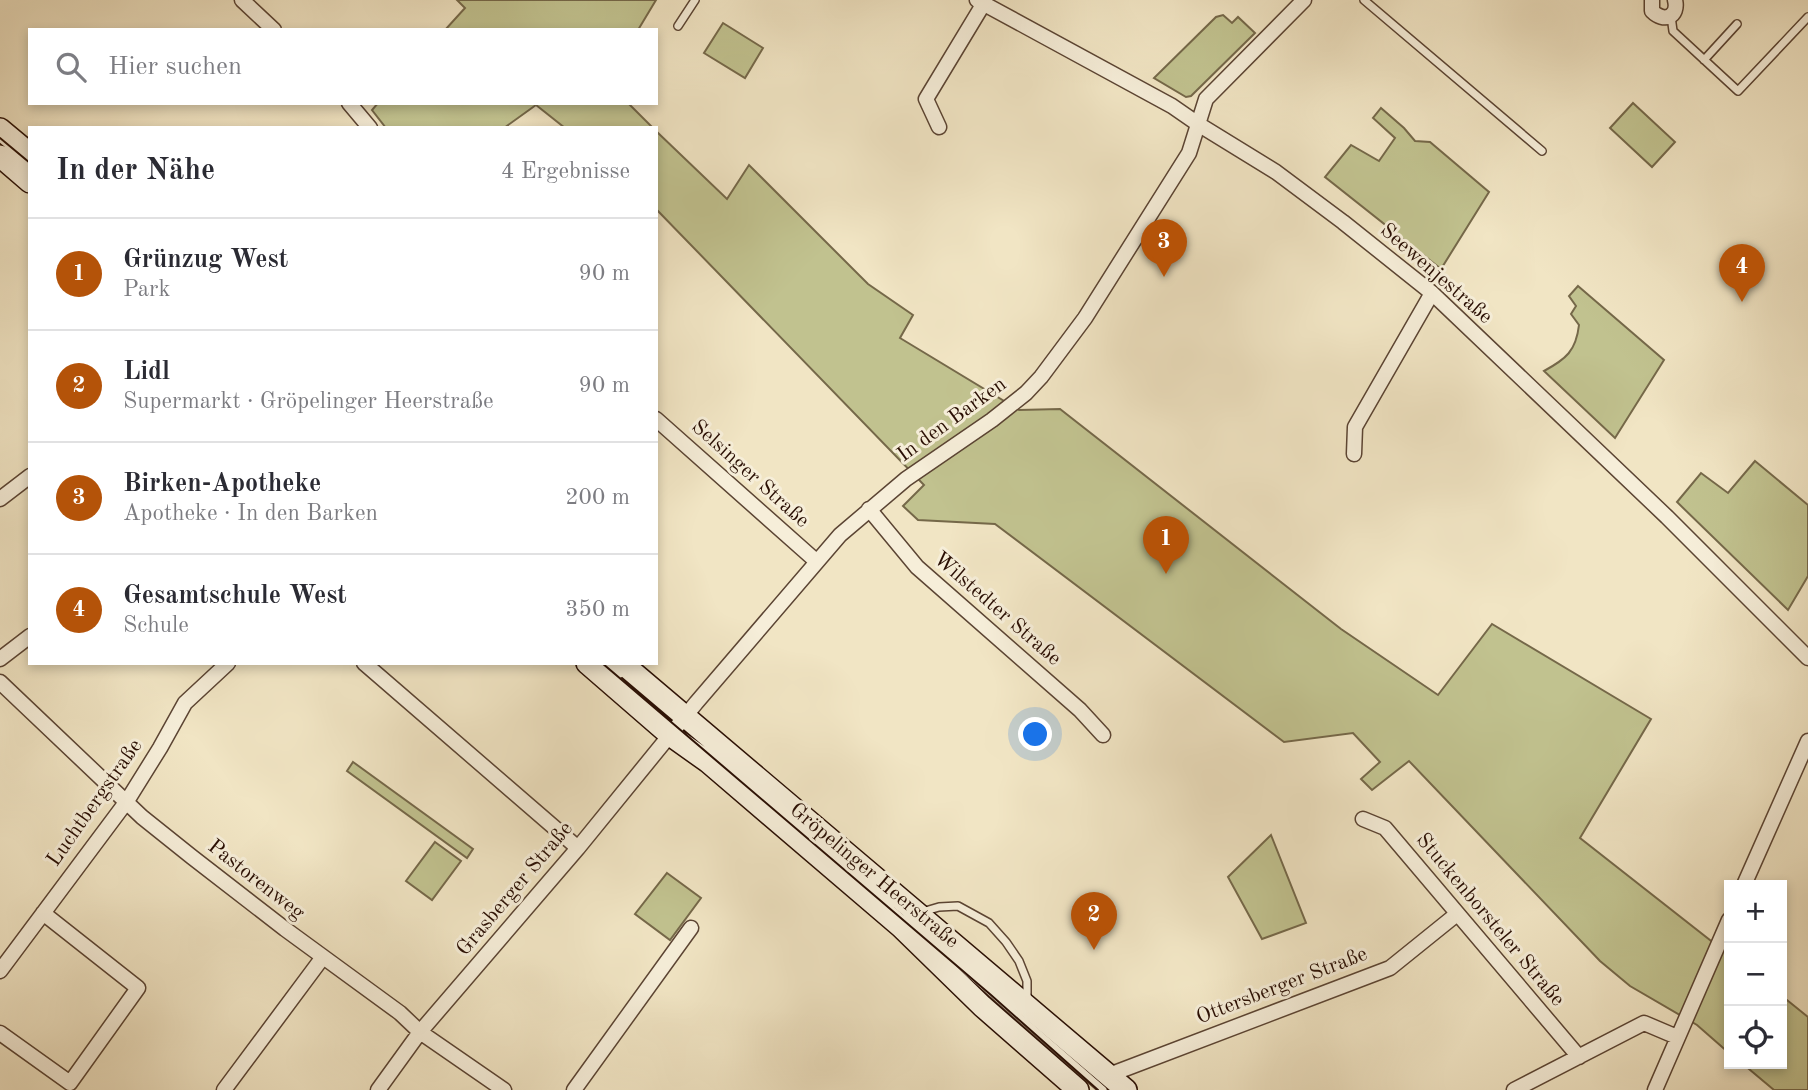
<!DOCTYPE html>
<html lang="de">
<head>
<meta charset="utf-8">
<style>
	:root { --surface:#fff; --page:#f2f2f3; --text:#2b2b33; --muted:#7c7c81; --line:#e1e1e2; --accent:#b45309 }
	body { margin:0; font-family:"Old Standard TT",serif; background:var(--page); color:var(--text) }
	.controls { position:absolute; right:21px; bottom:21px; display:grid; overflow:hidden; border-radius:0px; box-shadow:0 4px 10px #0003 }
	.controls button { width:63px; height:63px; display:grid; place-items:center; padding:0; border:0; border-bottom:2px solid var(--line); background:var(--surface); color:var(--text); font:35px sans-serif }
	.you { position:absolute; left:1036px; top:735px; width:24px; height:24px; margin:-18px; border:5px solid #fff; border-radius:50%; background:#1a73e8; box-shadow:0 0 0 10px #1a73e833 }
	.badge { display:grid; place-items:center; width:46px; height:46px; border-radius:50%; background:var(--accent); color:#fff; font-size:23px; font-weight:700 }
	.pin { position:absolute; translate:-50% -58px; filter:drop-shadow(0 2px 4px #0008) }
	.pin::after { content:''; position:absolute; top:37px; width:24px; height:21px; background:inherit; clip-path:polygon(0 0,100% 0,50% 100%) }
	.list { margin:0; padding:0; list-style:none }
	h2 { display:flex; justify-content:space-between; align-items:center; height:91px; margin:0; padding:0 28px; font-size:30px }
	h2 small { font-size:23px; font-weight:400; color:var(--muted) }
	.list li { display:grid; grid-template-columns:46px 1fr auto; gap:21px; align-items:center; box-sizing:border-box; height:112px; padding:0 28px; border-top:2px solid var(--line) }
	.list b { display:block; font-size:26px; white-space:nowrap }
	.list p { margin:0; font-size:23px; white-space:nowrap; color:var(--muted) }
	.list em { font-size:23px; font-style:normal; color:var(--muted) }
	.icon { flex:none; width:38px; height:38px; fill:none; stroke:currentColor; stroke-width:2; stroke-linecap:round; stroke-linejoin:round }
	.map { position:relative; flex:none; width:1808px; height:1090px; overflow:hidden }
	.search { position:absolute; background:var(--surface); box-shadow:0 4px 10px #0003; left:28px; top:28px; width:630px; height:77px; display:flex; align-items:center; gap:18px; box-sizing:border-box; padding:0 24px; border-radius:0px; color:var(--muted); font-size:26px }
	.panel { position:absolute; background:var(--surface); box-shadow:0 4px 10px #0003; left:28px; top:126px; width:630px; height:539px; border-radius:0px }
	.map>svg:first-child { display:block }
	.green { fill:#c1c28f; stroke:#756849; stroke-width:2 }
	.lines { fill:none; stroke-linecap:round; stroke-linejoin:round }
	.lane-casing { stroke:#5b4433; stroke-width:10 }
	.street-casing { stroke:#5b4433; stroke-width:17 }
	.secondary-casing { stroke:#290e03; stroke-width:24 }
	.lane { stroke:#f6eed9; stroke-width:7 }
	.street { stroke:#f6eed9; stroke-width:14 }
	.secondary { stroke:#f6eed9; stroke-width:21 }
	.tram { stroke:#290e03; stroke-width:2 }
	.labels { text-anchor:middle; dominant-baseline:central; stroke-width:6; stroke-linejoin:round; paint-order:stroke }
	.street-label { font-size:21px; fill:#290e03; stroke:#f6eed9 }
</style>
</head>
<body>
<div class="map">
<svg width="1808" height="1090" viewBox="0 0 1808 1090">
	<rect width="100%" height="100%" fill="#f1e5c4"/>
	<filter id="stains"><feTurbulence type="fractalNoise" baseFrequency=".00286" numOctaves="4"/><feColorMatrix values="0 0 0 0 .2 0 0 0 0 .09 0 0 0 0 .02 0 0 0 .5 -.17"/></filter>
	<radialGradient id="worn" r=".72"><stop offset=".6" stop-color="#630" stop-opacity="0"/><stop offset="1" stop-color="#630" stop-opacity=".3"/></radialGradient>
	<!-- green -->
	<path class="green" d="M 457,0 L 656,0 L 638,30 L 445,30 L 465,8 Z
		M 1223,15 L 1232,23 L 1238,17 L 1255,33 L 1191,96 L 1186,97 L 1154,78 L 1216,17 Z
		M 723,23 L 763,48 L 745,78 L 704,53 Z
		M 378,103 L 628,103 L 653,128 L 565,128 L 536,105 L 504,128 L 386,128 L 372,110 Z
		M 1633,103 L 1675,142 L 1652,167 L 1610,128 Z
		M 1381,108 L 1404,128 L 1415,141 L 1430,142 L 1489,192 L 1441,269 L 1325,177 L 1351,145 L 1379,161 L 1395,138 L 1373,118 Z
		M 656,131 L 727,199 L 749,165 L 868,284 L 913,315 L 900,338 L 1019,410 L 1060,409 L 1341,629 L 1438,695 L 1492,624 L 1651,719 L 1580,838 L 1729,955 L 1729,1053 L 1697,1025 L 1630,986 L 1600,961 L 1409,761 L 1372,790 L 1361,779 L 1380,762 L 1353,733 L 1284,742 L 995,524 L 918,520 L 903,506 L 924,485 L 656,209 Z
		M 1578,286 L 1664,360 L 1615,438 L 1544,371 C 1566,359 1576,351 1579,325 L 1571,314 L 1576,306 L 1569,296 Z
		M 1755,461 L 1808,505 L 1808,576 L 1788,610 L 1677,502 L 1701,473 L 1728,493 Z
		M 353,762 L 473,849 L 467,858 L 347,771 Z
		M 1271,835 L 1306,923 L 1262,939 L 1228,877 Z
		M 435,842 L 461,861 L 432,900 L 406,881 Z
		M 667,873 L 701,898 L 670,940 L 635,914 Z
		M 1782,996 L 1808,1017 L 1808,1090 L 1774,1090 L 1743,1064 L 1782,1064 Z"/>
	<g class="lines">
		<!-- lane casing -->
		<g class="lane-casing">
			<path id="lane" d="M 1364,0 L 1542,151
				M 1671,16 L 1673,31 L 1738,91 L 1808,17
				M 678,26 L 695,0
				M 1704,60 L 1737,24
				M 19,158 L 30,167
				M 607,663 L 620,674
				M 922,912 L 939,907 L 958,906 L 989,923 L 1006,942 L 1019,961 L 1027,981 L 1027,1002
				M 906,918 L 1103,1090"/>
		</g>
		<!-- street casing -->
		<g class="street-casing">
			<path id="street" d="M 242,0 L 274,30
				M 977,0 L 1172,106 L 1198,124 L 1276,172 L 1343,222 L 1432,293 L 1667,517 L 1808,658
				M 1652,0 L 1652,11 C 1664,23 1679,17 1675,0
				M 349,103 L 370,128
				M 939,127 L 926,99 L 984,3
				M 656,419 L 816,561
				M 1354,454 L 1355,427 L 1432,293
				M 0,499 L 30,476
				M 869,509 L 917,567 L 1080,710 L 1103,735
				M 0,659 L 30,636
				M 364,663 L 578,848
				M 0,682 L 142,817 L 192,857 L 285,929 L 400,1013 L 420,1032 L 504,1090
				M 1363,819 L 1385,828 L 1579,1057
				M 1744,885 L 1808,741
				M 0,971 L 127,801 L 160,748 L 185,703 L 228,663
				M 0,1033 L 70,1083 L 138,988 L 43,913
				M 1109,1075 L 1390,968 L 1457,914
				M 224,1090 L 323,957
				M 378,1090 L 420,1032 L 578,848 L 696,703 L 840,535 L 906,479 L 992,420 L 1026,393 L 1041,377 L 1085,318 L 1189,153 L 1206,99 L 1304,0
				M 574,1090 L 691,928
				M 1514,1090 L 1644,1023 L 1677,1037
				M 1655,1090 L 1729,920"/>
		</g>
		<!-- secondary casing -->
		<g class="secondary-casing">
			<path id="secondary" d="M 0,129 L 30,154
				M 0,156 L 30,182
				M 587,663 L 670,735 L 708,762 L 901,927 L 982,1006 L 1078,1090
				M 622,663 L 1126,1090"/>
		</g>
		<!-- lane -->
		<use href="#lane" class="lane"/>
		<!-- street -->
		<use href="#street" class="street"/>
		<!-- secondary -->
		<use href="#secondary" class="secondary"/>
		<!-- tram -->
		<path class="tram" d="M 0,138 L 30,163
			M 602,663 L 991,995 L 1098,1090"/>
	</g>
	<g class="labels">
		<!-- street labels -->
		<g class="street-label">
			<text transform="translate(1436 274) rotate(41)">Seewenjestraße</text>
			<text transform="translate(952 420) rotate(-36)">In den Barken</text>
			<text transform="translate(750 474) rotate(42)">Selsinger Straße</text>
			<text transform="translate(997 609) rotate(41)">Wilstedter Straße</text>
			<text transform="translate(95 803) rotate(-55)">Luchtbergstraße</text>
			<text transform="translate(874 876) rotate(40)">Gröpelinger Heerstraße</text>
			<text transform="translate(256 880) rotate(38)">Pastorenweg</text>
			<text transform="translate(515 889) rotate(-50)">Grasberger Straße</text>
			<text transform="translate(1490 920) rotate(50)">Stuckenborsteler Straße</text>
			<text transform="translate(1282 986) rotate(-21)">Ottersberger Straße</text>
		</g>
	</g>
	<rect width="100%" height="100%" filter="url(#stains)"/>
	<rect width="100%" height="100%" fill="url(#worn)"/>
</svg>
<div class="controls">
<button>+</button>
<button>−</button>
<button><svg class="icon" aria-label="locate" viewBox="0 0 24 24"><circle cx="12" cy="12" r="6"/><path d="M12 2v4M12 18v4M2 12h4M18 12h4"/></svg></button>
</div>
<div class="you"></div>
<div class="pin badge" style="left:1166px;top:574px">1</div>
<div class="pin badge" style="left:1094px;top:950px">2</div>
<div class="pin badge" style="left:1164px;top:277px">3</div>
<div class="pin badge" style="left:1742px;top:302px">4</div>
<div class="search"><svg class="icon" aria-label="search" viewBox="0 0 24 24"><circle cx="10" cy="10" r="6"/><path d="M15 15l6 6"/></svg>Hier suchen</div>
<section class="panel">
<h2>In der Nähe<small>4 Ergebnisse</small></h2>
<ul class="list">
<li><span class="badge">1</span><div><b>Grünzug West</b><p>Park</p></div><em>90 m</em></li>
<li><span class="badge">2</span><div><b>Lidl</b><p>Supermarkt · Gröpelinger Heerstraße</p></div><em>90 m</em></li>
<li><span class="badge">3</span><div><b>Birken-Apotheke</b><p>Apotheke · In den Barken</p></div><em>200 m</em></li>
<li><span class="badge">4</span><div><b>Gesamtschule West</b><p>Schule</p></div><em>350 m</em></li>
</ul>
</section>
</div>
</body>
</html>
